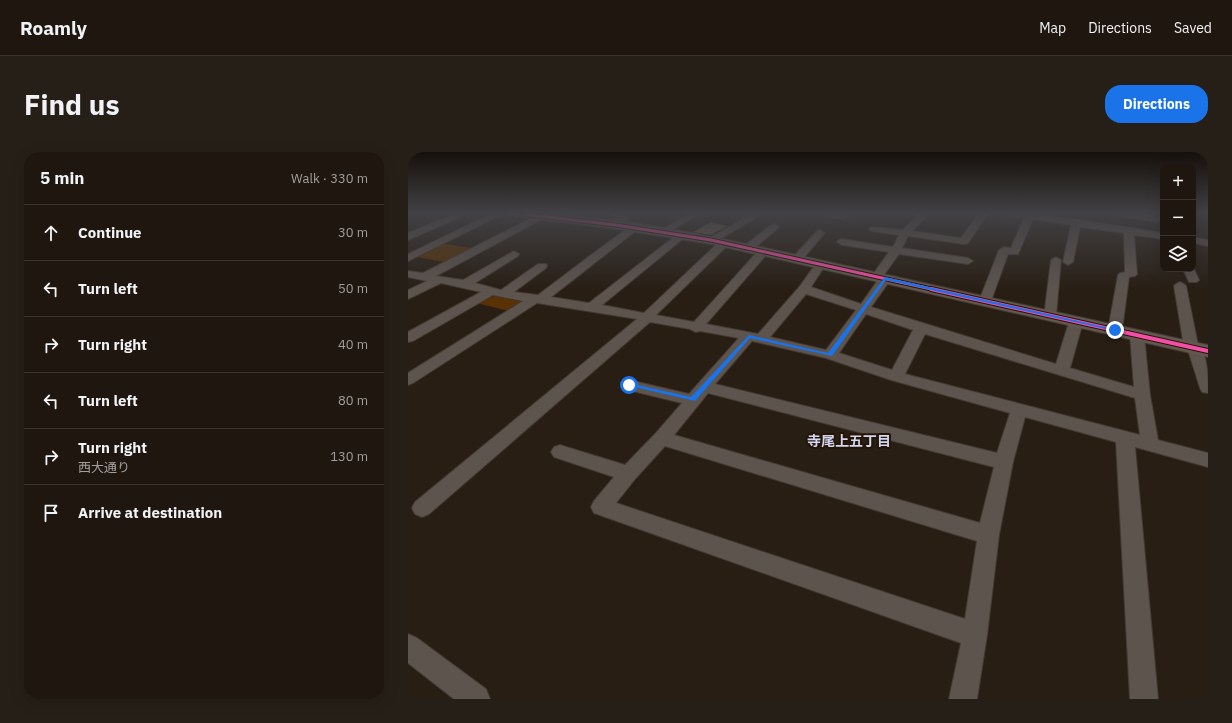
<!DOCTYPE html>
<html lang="en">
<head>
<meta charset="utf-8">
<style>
	:root { --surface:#1e160f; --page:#261f18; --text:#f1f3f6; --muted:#a19f9e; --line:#3c352f; --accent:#1a73e8 }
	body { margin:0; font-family:"IBM Plex Sans","Noto Sans JP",sans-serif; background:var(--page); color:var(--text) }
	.controls { position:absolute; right:12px; top:12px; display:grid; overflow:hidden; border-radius:8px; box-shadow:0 4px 16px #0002 }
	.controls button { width:36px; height:36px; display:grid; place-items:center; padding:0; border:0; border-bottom:1px solid var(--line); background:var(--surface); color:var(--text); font:20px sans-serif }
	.stop { position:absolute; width:12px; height:12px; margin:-9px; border:3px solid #1a73e8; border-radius:50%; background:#fff }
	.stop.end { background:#1a73e8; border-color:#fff; box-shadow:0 1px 4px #0008 }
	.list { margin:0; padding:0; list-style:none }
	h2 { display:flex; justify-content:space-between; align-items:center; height:52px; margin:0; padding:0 16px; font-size:17px }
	h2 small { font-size:13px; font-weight:400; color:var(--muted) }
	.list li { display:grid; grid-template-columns:26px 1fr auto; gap:12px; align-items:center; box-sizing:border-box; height:56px; padding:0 16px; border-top:1px solid var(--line) }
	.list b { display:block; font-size:15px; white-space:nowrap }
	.list p { margin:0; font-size:13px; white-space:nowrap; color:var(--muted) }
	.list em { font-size:13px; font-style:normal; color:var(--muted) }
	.icon { flex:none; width:22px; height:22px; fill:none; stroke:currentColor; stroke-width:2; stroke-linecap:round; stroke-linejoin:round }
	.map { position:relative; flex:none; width:800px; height:547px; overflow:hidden; border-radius:16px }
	header { display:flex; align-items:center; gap:24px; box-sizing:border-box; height:56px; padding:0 20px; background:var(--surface); border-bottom:1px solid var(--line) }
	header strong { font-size:19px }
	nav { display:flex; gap:22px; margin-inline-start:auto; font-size:14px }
	.intro { display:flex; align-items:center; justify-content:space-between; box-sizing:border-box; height:96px; padding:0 24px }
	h1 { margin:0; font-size:28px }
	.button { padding:10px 18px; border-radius:16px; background:var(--accent); color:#fff; font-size:14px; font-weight:700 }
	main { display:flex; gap:24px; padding:0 24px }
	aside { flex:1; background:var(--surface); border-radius:16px; box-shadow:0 4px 16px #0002 }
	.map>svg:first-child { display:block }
	.green { fill:#583204 }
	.building { fill:#705f4f }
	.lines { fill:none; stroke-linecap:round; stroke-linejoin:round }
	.street-casing { stroke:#433a33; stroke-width:2 }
	.secondary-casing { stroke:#433a33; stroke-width:2 }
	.street { fill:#5d544e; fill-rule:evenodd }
	.secondary { fill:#62584f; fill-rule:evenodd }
	.bus-1-far1-casing { stroke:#261404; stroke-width:5 }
	.bus-1-casing { stroke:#261404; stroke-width:6 }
	.bus-1-far1 { stroke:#f54da8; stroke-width:3 }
	.bus-1 { stroke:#f54da8; stroke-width:4 }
	.route { fill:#1a73e8 }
	.labels { text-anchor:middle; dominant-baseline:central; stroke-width:4; stroke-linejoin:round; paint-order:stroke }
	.neighbourhood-label { font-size:14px; font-weight:bold; fill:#cfd7f3; stroke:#261404 }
</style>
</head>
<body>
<header>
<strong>Roamly</strong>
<nav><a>Map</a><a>Directions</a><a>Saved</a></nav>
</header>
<div class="intro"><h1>Find us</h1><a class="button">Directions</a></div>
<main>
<aside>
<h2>5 min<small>Walk · 330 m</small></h2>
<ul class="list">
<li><svg class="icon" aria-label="ahead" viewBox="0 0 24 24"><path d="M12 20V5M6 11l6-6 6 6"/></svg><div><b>Continue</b></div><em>30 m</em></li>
<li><svg class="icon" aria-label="left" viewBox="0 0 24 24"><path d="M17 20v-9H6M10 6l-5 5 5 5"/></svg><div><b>Turn left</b></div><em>50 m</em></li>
<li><svg class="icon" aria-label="right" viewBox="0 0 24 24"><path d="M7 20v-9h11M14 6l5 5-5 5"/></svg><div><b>Turn right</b></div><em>40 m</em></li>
<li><svg class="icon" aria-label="left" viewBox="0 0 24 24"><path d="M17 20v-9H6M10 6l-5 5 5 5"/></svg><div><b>Turn left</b></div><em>80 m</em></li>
<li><svg class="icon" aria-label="right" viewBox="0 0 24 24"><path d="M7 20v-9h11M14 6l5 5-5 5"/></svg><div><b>Turn right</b><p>西大通り</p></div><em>130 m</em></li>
<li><svg class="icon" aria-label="arrive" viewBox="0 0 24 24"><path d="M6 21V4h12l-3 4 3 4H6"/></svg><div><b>Arrive at destination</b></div></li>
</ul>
</aside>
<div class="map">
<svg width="800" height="547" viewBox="0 0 800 547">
	<rect width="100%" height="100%" fill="#281e14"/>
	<!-- green -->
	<path class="green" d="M 33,91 L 69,97 L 41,111 L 5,104 Z
		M 87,144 L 112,149 L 113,152 L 101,159 L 68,151 L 76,147 Z"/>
	<!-- building -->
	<path class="building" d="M 303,70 L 319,74 L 303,83 L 285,80 Z"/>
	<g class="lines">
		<!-- street casing -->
		<g class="street-casing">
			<path id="street" d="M 49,61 L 61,61 L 0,88 L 0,81 Z
				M 85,61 L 97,61 L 0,109 L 0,102 Z
				M 133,61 L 136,62 L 138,64 L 136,66 L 28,124 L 55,128 L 106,99 L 111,102 L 110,104 L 67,131 L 93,138 L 130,112 L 138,112 L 139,114 L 138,116 L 106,140 L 130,143 C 161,120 191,96 223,74 L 229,74 L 231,76 L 229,78 C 200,100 172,123 143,145 L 181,151 L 271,81 L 274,80 L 279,83 L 277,85 L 194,153 L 236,161 L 312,89 L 320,89 L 321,91 L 320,93 L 248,163 L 286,170 L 351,98 L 359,98 L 360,100 L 359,102 L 298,172 L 350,182 L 392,134 L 409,110 L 413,109 L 418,112 L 403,135 L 453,152 L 470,128 L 465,127 L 463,125 L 481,100 L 434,93 L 429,90 L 430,88 L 434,87 L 485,95 L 491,83 L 463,79 L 461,77 L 463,75 L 495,78 L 512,61 L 522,61 L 504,79 L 553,86 L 571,61 L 580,61 L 560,91 L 556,92 L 500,84 L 494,96 L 560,106 L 565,109 L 560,112 L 491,102 L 475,124 L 481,125 L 483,127 L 463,155 L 648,212 L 661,170 L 663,167 L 673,167 L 675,170 L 662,216 L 726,235 L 722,183 L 724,180 L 734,180 L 736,183 L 742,243 L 750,288 L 800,301 L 800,315 L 727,295 L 750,547 L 722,547 L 708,290 L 617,265 L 605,310 L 591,383 L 579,483 L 569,547 L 541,547 L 553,491 L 186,361 L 183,355 L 186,349 L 206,325 L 146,305 L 143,300 L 146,295 L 152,293 L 217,313 L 248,281 L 274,251 L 216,237 L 213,233 L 216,229 L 221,228 L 281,242 L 331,186 L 292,179 L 288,180 L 282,177 L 242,170 L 21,362 L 14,365 L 7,362 L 4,356 L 7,350 L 229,167 L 129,151 L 5,231 L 0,233 L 0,221 L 115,149 L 85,143 L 5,189 L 0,190 L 0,180 L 73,140 L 33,131 L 0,147 L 0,138 L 19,129 L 0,125 L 0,119 L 15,121 ZM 398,142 L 448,158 L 418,198 L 362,185 ZM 458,162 L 505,178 L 484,218 L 431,201 ZM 517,182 L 727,246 L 732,283 L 497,222 ZM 344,189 L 418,206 L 483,228 L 602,261 L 589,301 L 307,232 ZM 300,241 L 586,315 L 572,371 L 266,283 ZM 257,294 L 569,389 L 557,467 L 208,351 L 227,327 Z
				M 203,61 L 213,61 L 220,67 L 211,75 L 205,75 L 203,73 L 209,67 Z
				M 282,61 L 293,61 L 258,82 L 255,83 L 250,80 Z
				M 345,61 L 356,61 L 307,90 L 303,91 L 298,88 Z
				M 413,61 L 435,61 L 440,64 L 435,67 L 417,64 Z
				M 596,61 L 627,61 L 755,81 L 755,87 L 726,83 L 729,122 L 727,124 L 721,125 L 714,178 L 712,181 L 702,181 L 700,178 L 710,123 L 712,121 L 717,120 L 716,81 L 672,75 L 665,110 L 660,113 L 655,110 L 663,73 L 625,67 L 610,102 L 600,102 L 583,149 L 581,152 L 573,152 L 571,149 L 591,98 L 596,95 L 603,96 L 616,66 L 600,64 Z
				M 707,61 C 718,61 746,59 754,67 L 749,70 L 711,64 Z
				M 366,72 L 369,73 L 371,75 L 369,77 L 344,98 L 336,98 L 335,96 L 336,94 L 363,73 Z
				M 412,78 L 417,81 L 415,83 L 393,109 L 385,109 L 384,107 L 385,105 L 409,79 Z
				M 785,85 L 800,88 L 800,94 L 785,91 Z
				M 648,105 L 653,108 L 648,164 L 647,167 L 637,167 L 636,164 L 643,108 Z
				M 785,115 L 791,128 L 789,130 L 781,130 L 775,117 L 785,117 Z
				M 772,130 L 776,132 L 778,134 L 790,193 C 800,202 800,227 800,241 L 794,240 L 792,236 L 780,198 L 776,195 L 766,134 L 768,132 Z
				M 0,482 L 9,486 L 78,537 L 82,547 L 46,547 L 0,511 Z"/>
		</g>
		<!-- secondary casing -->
		<g class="secondary-casing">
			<path id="secondary" d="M 98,61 C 212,61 324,89 435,113 C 557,140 678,167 800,193 L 800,205 L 303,92 L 208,77 L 104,64 Z"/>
		</g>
		<!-- street -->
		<use href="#street" class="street"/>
		<!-- secondary -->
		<use href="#secondary" class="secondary"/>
		<!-- bus-1-far1 casing -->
		<g class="bus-1-far1-casing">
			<path id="bus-1-far1" d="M 106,61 L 208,73 L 303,88 L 528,138"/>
		</g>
		<!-- bus-1 casing -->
		<g class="bus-1-casing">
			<path id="bus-1" d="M 523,137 L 800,199"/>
		</g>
		<!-- bus-1-far1 -->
		<use href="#bus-1-far1" class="bus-1-far1"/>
		<!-- bus-1 -->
		<use href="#bus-1" class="bus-1"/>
	</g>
	<!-- sky -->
	<linearGradient id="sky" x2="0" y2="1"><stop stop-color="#16100b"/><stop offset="0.44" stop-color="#424145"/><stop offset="1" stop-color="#424145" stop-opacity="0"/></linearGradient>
	<rect width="800" height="138" fill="url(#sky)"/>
	<!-- route -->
	<path class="route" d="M 477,125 L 710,178 L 707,179 L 478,128 L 424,204 L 342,186 L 287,249 L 218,233 L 221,231 L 283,245 L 341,183 L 420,201 Z"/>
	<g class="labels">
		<!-- neighbourhood labels -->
		<g class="neighbourhood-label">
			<text x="441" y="289">寺尾上五丁目</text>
		</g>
	</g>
</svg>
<div class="controls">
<button>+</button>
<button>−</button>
<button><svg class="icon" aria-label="layers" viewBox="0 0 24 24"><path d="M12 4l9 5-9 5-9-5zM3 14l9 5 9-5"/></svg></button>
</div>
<div class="stop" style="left:221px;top:233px"></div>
<div class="stop end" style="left:707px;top:178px"></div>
</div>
</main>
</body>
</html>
